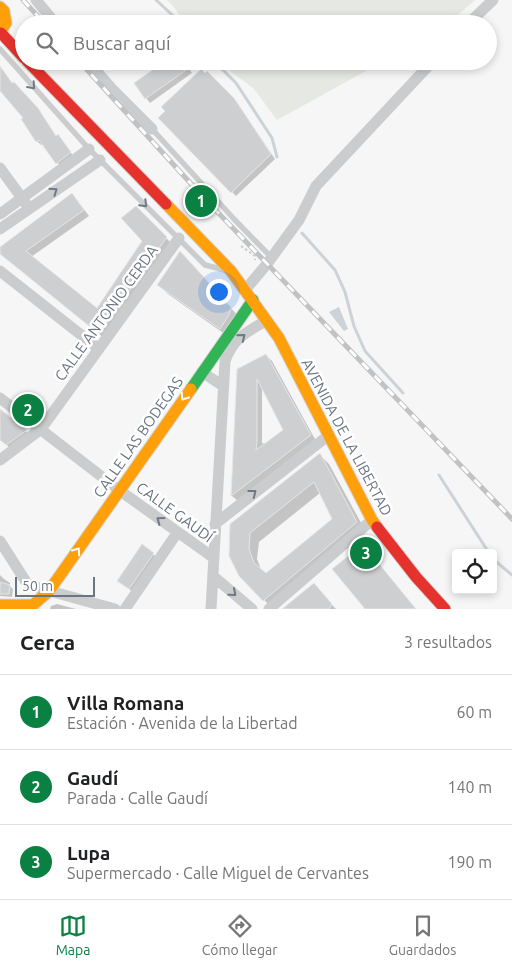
<!DOCTYPE html>
<html lang="es">
<head>
<meta charset="utf-8">
<style>
	:root { --surface:#fff; --page:#f2f2f2; --text:#202124; --muted:#757577; --line:#e0e0e0; --accent:#0b8043 }
	body { margin:0; font-family:Ubuntu,sans-serif; background:var(--page); color:var(--text) }
	.controls { position:absolute; right:15px; bottom:15px; display:grid; overflow:hidden; border-radius:5px; box-shadow:0 2px 8px #0003 }
	.controls button { width:45px; height:45px; display:grid; place-items:center; padding:0; border:0; border-bottom:1px solid var(--line); background:var(--surface); color:var(--text); font:25px sans-serif }
	.scale { position:absolute; left:15px; bottom:12px; width:80px; box-sizing:border-box; padding-left:5px; border:2px solid #6a7582; border-top:0; font-size:14px; line-height:18px; white-space:nowrap; color:#6a7582; -webkit-text-stroke:4px #fff; paint-order:stroke }
	.you { position:absolute; left:218px; top:291px; width:18px; height:18px; margin:-12px; border:4px solid #fff; border-radius:50%; background:#1a73e8; box-shadow:0 0 0 8px #1a73e833 }
	.badge { display:grid; place-items:center; width:32px; height:32px; border-radius:50%; background:var(--accent); color:#fff; font-size:16px; font-weight:700 }
	.pin { position:absolute; translate:-50% -50%; border:2px solid #fff; box-shadow:0 1px 5px #0006 }
	.list { margin:0; padding:0; list-style:none }
	h2 { display:flex; justify-content:space-between; align-items:center; height:65px; margin:0; padding:0 20px; font-size:21px }
	h2 small { font-size:16px; font-weight:400; color:var(--muted) }
	.list li { display:grid; grid-template-columns:32px 1fr auto; gap:15px; align-items:center; box-sizing:border-box; height:75px; padding:0 20px; border-top:1px solid var(--line) }
	.list b { display:block; font-size:19px; white-space:nowrap }
	.list p { margin:0; font-size:16px; white-space:nowrap; color:var(--muted) }
	.list em { font-size:16px; font-style:normal; color:var(--muted) }
	.icon { flex:none; width:28px; height:28px; fill:none; stroke:currentColor; stroke-width:2; stroke-linecap:round; stroke-linejoin:round }
	.map { position:relative; flex:none; width:512px; height:609px; overflow:hidden }
	.search { position:absolute; background:var(--surface); box-shadow:0 2px 8px #0003; left:15px; right:15px; top:15px; height:55px; display:flex; align-items:center; gap:12px; box-sizing:border-box; padding:0 18px; border-radius:28px; color:var(--muted); font-size:19px }
	.sheet { height:290px; background:var(--surface) }
	nav { display:flex; justify-content:space-around; align-items:center; box-sizing:border-box; height:70px; border-top:1px solid var(--line); background:var(--surface); font-size:14px; color:var(--muted) }
	nav a { display:grid; justify-items:center; gap:2px }
	nav .on { color:var(--accent) }
	.map>svg:first-child { display:block }
	.green { fill:#e6e8e4 }
	.water { fill:#ccd2d5 }
	.shadow { fill:#0003; fill-rule:evenodd }
	.lines { fill:none; stroke-linecap:round; stroke-linejoin:round }
	.stream { stroke:#ccd2d5; stroke-width:3 }
	.building { fill:#cecfd0; stroke:#e6e6e6; fill-rule:evenodd }
	.fast-casing { stroke:#d3d4d4; stroke-width:13 }
	.slow-casing { stroke:#d3d4d4; stroke-width:13 }
	.jam-casing { stroke:#d3d4d4; stroke-width:13 }
	.path { stroke:#c9cacb; stroke-width:2; stroke-dasharray:2.5 2.5; stroke-linecap:butt }
	.lane { stroke:#cbcccd; stroke-width:5.5 }
	.street { stroke:#cbcccd; stroke-width:11 }
	.fast { stroke:#30b455; stroke-width:11 }
	.slow { stroke:#ff9f0a; stroke-width:11 }
	.jam { stroke:#e5322d; stroke-width:11 }
	.rail-casing { stroke:#c1c2c3; stroke-width:5 }
	.rail { stroke:#fff; stroke-width:3; stroke-dasharray:9; stroke-linecap:butt }
	.oneway { stroke:#6f7986 }
	.oneway2 { stroke:#fff }
	.labels { text-anchor:middle; dominant-baseline:central; stroke-width:5; stroke-linejoin:round; paint-order:stroke }
	.street-label { font-size:15px; fill:#6a7582; stroke:#fff }
</style>
</head>
<body>
<div class="map">
<svg width="512" height="609" viewBox="0 0 512 609">
	<rect width="100%" height="100%" fill="#f6f6f6"/>
	<!-- green -->
	<path class="green" d="M 167,0 L 475,0 L 447,24 L 186,24 L 174,7 Z
		M 217,61 L 384,61 L 277,120 L 254,89 Z"/>
	<!-- water -->
	<path class="water" d="M 339,307 L 348,329 L 344,331 L 329,312 Z"/>
	<!-- shadow -->
	<path class="shadow" d="M 167,61 L 184,61 L 192,73 L 150,103 L 146,98 Z
		M 0,66 L 13,84 L 56,137 L 62,140 L 74,157 L 60,166 L 43,144 L 41,145 L 37,141 L 25,118 L 0,89 Z
		M 207,73 L 238,104 L 275,159 L 236,196 L 160,118 Z
		M 77,200 L 89,216 L 31,257 L 97,310 L 144,241 L 136,207 L 172,244 L 105,339 L 0,253 L 0,248 Z
		M 189,261 L 239,317 L 229,337 L 168,294 L 159,285 Z
		M 266,355 L 272,361 L 316,441 L 238,501 L 232,496 L 238,370 ZM 262,387 L 284,431 L 267,444 L 262,443 Z
		M 0,411 L 30,435 L 11,449 L 0,439 Z
		M 320,455 L 329,464 L 366,532 L 273,609 L 240,575 L 232,525 ZM 320,493 L 334,520 L 266,575 L 262,572 L 257,559 L 259,542 Z
		M 142,546 L 158,558 L 134,593 L 118,580 Z
		M 0,575 L 4,579 L 10,583 L 10,586 L 13,589 L 12,597 L 0,596 Z
		M 314,585 L 336,609 L 284,609 Z
		M 57,604 L 76,609 L 50,609 L 51,606 Z"/>
	<g class="lines">
		<!-- stream -->
		<path class="stream" d="M 156,0 L 182,24
			M 203,61 L 223,70 L 236,83 L 272,138 L 277,157
			M 302,233 L 335,270 L 345,292 L 354,326 L 365,351 L 403,393
			M 439,475 L 489,553
			M 493,559 L 512,575"/>
	</g>
	<!-- building -->
	<path class="building" d="M 165,61 L 184,61 L 189,68 L 145,99 L 134,83 Z
		M 0,66 L 12,83 L 14,82 L 38,108 L 56,136 L 58,134 L 71,152 L 56,164 L 39,140 L 36,142 L 21,119 L 23,118 L 0,91 Z
		M 201,69 L 205,73 L 207,71 L 234,98 L 271,154 L 231,193 L 158,118 L 165,111 L 161,107 Z
		M 72,193 L 84,210 L 26,251 L 97,308 L 142,241 L 121,218 L 136,206 L 167,237 L 99,334 L 0,254 L 0,247 Z
		M 180,251 L 231,307 L 229,315 L 220,329 L 157,285 Z
		M 266,354 L 311,435 L 231,496 L 237,369 ZM 257,379 L 283,430 L 256,450 L 257,441 Z
		M 0,409 L 27,430 L 6,445 L 0,440 Z
		M 320,453 L 357,522 L 263,601 L 239,576 L 229,556 L 230,524 ZM 314,482 L 332,519 L 266,573 L 254,563 L 249,549 L 250,533 Z
		M 142,544 L 154,553 L 129,589 L 117,581 Z
		M 363,544 L 416,609 L 365,609 L 332,569 Z
		M 0,582 L 10,585 L 9,594 L 0,594 Z
		M 314,583 L 332,604 L 329,609 L 282,609 Z"/>
	<g class="lines">
		<!-- fast casing -->
		<g class="fast-casing">
			<path id="fast" d="M 191,389 L 253,300"/>
		</g>
		<!-- slow casing -->
		<g class="slow-casing">
			<path id="slow" d="M 0,7 L 4,11 L 6,23 L 0,33
				M 166,204 L 231,271 L 279,338 L 372,520 L 377,527
				M 0,605 L 33,605 L 49,591 L 191,389"/>
		</g>
		<!-- jam casing -->
		<g class="jam-casing">
			<path id="jam" d="M 1,33 L 24,58
				M 27,61 L 166,204
				M 377,527 L 416,577 L 445,609"/>
		</g>
		<!-- path -->
		<path class="path" d="M 241,246 L 255,256 L 255,260"/>
		<!-- lane -->
		<path class="lane" d="M 0,49 L 89,149 L 205,265 L 225,270
			M 152,129 L 234,219 L 272,258"/>
		<!-- street -->
		<path class="street" d="M 36,0 L 56,24
			M 468,24 L 493,0
			M 88,61 L 113,90 L 152,129
			M 0,168 L 27,205
			M 0,214 L 89,149
			M 0,229 L 100,160
			M 0,271 L 99,349
			M 245,290 L 267,264 L 299,220 L 316,186 L 433,61
			M 202,372 L 223,386
			M 0,398 L 119,490 L 214,558
			M 0,460 L 41,429 L 179,238
			M 215,524 L 329,435
			M 0,541 L 28,585 L 115,609
			M 213,576 L 252,609
			M 125,609 L 177,533
			M 211,609 L 225,361 C 234,337 246,333 267,320
			M 269,609 L 372,520"/>
		<!-- fast -->
		<use href="#fast" class="fast"/>
		<!-- slow -->
		<use href="#slow" class="slow"/>
		<!-- jam -->
		<use href="#jam" class="jam"/>
		<!-- rail casing -->
		<g class="rail-casing">
			<path id="rail" d="M 23,0 L 45,24
				M 79,61 L 204,198 L 512,519"/>
		</g>
		<!-- rail -->
		<use href="#rail" class="rail"/>
	</g>
	<!-- one-way arrows -->
	<defs><path id="oneway-chevron" d="M-2-3.5L2.5 0L-2 3.5" fill="none" stroke-width="1.6" stroke-linecap="round" stroke-linejoin="round" transform="scale(1.25)"/></defs>
	<g class="oneway">
		<use href="#oneway-chevron" transform="translate(32 86) rotate(49)"/>
		<use href="#oneway-chevron" transform="translate(54 191) rotate(-35)"/>
		<use href="#oneway-chevron" transform="translate(144 204) rotate(45)"/>
		<use href="#oneway-chevron" transform="translate(242 337) rotate(-39)"/>
		<use href="#oneway-chevron" transform="translate(253 493) rotate(-38)"/>
		<use href="#oneway-chevron" transform="translate(160 520) rotate(-144)"/>
		<use href="#oneway-chevron" transform="translate(233 593) rotate(41)"/>
	</g>
	<g class="oneway2">
		<use href="#oneway-chevron" transform="translate(184 397) rotate(125)"/>
		<use href="#oneway-chevron" transform="translate(77 551) rotate(-55)"/>
	</g>
	<g class="labels">
		<!-- street labels -->
		<g class="street-label">
			<text transform="translate(106 313) rotate(-54)">CALLE ANTONIO CERDA</text>
			<text transform="translate(138 437) rotate(-55)">CALLE LAS BODEGAS</text>
			<text transform="translate(347 437) rotate(62)">AVENIDA DE LA LIBERTAD</text>
			<text transform="translate(175 512) rotate(36)">CALLE GAUDÍ</text>
		</g>
	</g>
</svg>
<div class="controls">
<button><svg class="icon" aria-label="locate" viewBox="0 0 24 24"><circle cx="12" cy="12" r="6"/><path d="M12 2v4M12 18v4M2 12h4M18 12h4"/></svg></button>
</div>
<div class="scale">50 m</div>
<div class="you"></div>
<div class="pin badge" style="left:201px;top:201px">1</div>
<div class="pin badge" style="left:28px;top:410px">2</div>
<div class="pin badge" style="left:366px;top:553px">3</div>
<div class="search"><svg class="icon" aria-label="search" viewBox="0 0 24 24"><circle cx="10" cy="10" r="6"/><path d="M15 15l6 6"/></svg>Buscar aquí</div>
</div>
<section class="sheet">
<h2>Cerca<small>3 resultados</small></h2>
<ul class="list">
<li><span class="badge">1</span><div><b>Villa Romana</b><p>Estación · Avenida de la Libertad</p></div><em>60 m</em></li>
<li><span class="badge">2</span><div><b>Gaudí</b><p>Parada · Calle Gaudí</p></div><em>140 m</em></li>
<li><span class="badge">3</span><div><b>Lupa</b><p>Supermercado · Calle Miguel de Cervantes</p></div><em>190 m</em></li>
</ul>
</section>
<nav>
<a class="on"><svg class="icon" aria-label="map" viewBox="0 0 24 24"><path d="M3 6l6-2 6 2 6-2v14l-6 2-6-2-6 2zM9 4v14M15 6v14"/></svg>Mapa</a>
<a><svg class="icon" aria-label="directions" viewBox="0 0 24 24"><path d="M12 3l9 9-9 9-9-9zM9 14v-3h6M13 9l2 2-2 2"/></svg>Cómo llegar</a>
<a><svg class="icon" aria-label="saved" viewBox="0 0 24 24"><path d="M7 4h10v16l-5-4-5 4z"/></svg>Guardados</a>
</nav>
</body>
</html>
